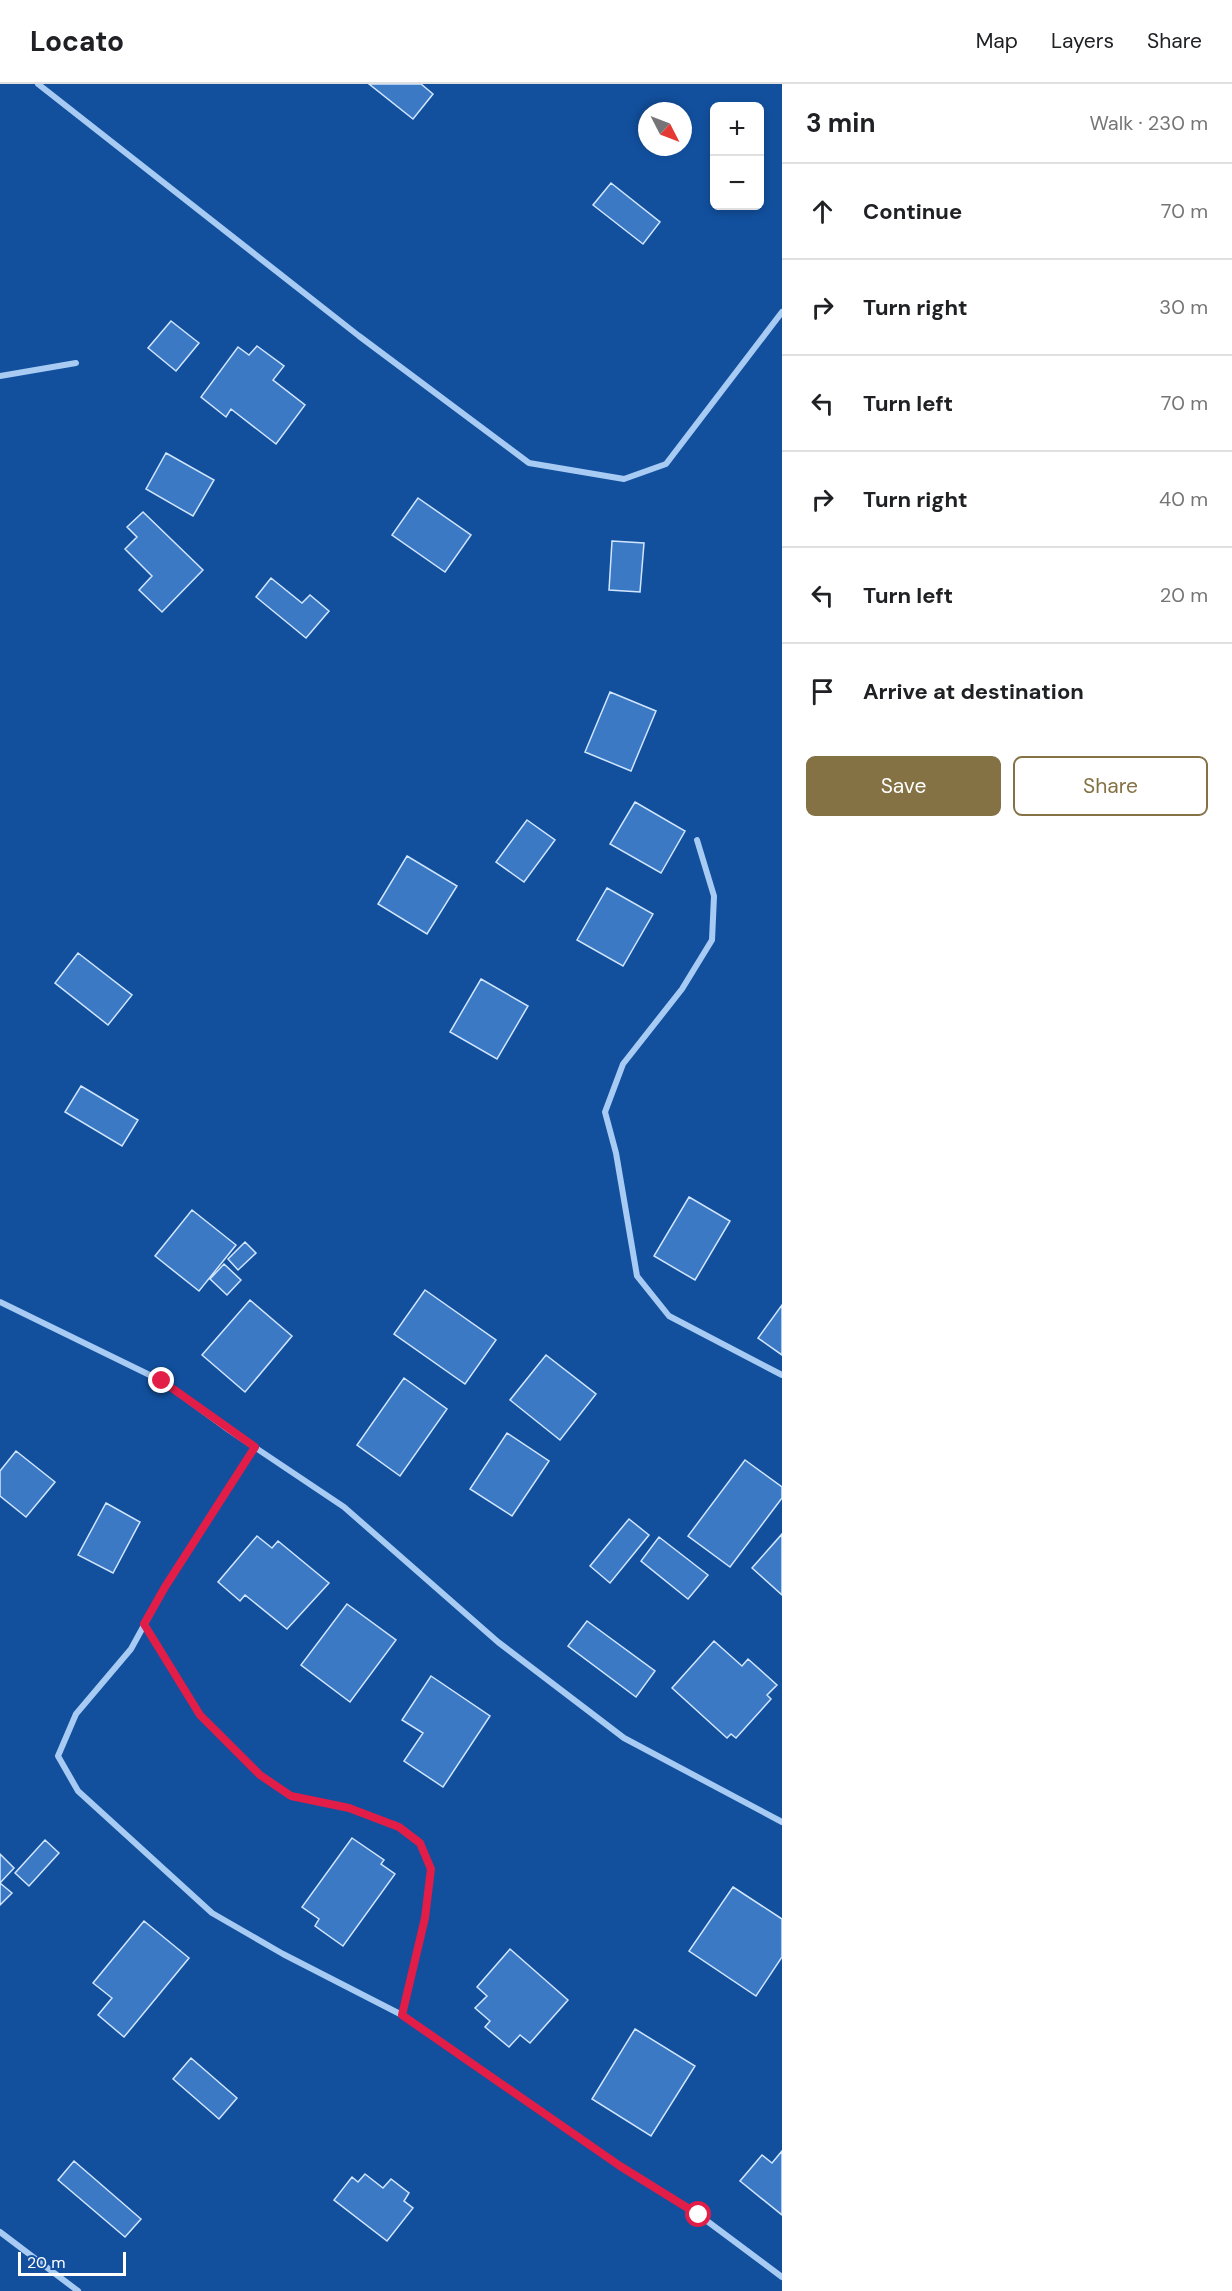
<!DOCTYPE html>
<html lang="en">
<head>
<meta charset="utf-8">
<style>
	:root { --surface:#fff; --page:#f2f2f2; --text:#202124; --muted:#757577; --line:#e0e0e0; --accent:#847144 }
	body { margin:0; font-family:"DM Sans",sans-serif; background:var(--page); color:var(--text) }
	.controls { position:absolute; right:18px; top:18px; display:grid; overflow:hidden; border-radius:9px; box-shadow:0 3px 9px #0003 }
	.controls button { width:54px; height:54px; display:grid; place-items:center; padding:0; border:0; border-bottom:2px solid var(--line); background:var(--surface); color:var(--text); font:30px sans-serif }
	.compass { position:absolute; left:638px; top:18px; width:54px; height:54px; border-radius:50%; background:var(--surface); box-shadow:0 3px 9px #0003; rotate:132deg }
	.scale { position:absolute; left:18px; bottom:15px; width:108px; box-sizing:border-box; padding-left:6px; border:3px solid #fff; border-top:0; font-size:16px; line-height:21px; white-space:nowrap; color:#fff; -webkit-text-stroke:4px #12509e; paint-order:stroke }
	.stop { position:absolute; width:18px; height:18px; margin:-14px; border:4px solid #e11d48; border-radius:50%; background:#fff }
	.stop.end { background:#e11d48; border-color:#fff; box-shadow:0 2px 6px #0008 }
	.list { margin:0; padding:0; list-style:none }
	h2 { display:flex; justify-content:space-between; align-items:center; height:78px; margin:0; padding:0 24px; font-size:26px }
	h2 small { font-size:20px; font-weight:400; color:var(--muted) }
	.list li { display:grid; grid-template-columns:39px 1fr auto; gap:18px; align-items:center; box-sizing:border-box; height:96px; padding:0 24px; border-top:2px solid var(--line) }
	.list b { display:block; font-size:22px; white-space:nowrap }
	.list em { font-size:20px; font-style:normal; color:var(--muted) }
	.actions { display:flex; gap:12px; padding:18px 24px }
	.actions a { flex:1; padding:14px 0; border:2px solid var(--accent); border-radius:9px; text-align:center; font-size:21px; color:var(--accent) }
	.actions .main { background:var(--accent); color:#fff }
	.icon { flex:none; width:33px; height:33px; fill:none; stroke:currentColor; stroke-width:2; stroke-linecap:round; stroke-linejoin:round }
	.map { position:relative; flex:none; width:782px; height:2207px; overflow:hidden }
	header { display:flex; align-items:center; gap:36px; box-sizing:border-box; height:84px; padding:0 30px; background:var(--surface); border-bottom:2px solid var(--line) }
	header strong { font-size:28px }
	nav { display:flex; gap:33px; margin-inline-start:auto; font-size:21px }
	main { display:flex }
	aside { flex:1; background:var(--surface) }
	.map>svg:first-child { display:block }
	.building { fill:#3b79c5; stroke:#d1e6fe; stroke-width:1.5 }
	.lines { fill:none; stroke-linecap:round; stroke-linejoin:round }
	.street { stroke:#a8cbf4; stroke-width:6 }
	.route { stroke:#e11d48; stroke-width:8 }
</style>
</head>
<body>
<header>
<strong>Locato</strong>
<nav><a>Map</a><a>Layers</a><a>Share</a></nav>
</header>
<main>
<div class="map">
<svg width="782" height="2207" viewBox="0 0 782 2207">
	<rect width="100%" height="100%" fill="#12509e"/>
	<!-- building -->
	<path class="building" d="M 369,0 L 421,0 L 433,10 L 413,35 Z
		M 611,99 L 660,138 L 643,160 L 593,121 Z
		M 171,237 L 199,259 L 176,287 L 148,264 Z
		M 257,262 L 284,282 L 273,296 L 305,321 L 276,360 L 231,325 L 226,333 L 201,313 L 238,263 L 249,271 Z
		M 166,369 L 214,396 L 193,432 L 146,405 Z
		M 418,414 L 471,451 L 445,488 L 392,451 Z
		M 143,428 L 203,486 L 162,528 L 139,506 L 152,492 L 125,465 L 137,453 L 127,443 Z
		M 612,457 L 644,459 L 640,508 L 609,506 Z
		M 271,494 L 302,519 L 310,511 L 329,527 L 306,554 L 256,513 Z
		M 610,608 L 656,627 L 631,687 L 585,668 Z
		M 635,718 L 685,747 L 661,789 L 610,760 Z
		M 527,736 L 555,756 L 524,798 L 496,778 Z
		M 407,772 L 457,802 L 427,850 L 378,820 Z
		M 607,804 L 653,830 L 623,882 L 577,856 Z
		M 78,869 L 132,911 L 108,941 L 55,899 Z
		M 481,895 L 528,922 L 497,975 L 450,948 Z
		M 81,1002 L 138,1036 L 122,1062 L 65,1028 Z
		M 689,1113 L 730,1137 L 695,1196 L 654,1172 Z
		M 192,1126 L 236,1161 L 199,1207 L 155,1172 Z
		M 245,1158 L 256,1169 L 238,1186 L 228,1175 Z
		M 224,1180 L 241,1196 L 227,1211 L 210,1195 Z
		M 425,1206 L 496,1256 L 465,1300 L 394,1250 Z
		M 250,1216 L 292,1252 L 245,1308 L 202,1271 Z
		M 782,1221 L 782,1271 L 758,1254 Z
		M 546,1271 L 596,1310 L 560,1356 L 510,1316 Z
		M 404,1294 L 447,1325 L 400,1392 L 357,1361 Z
		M 507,1349 L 549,1377 L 512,1432 L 470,1405 Z
		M 16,1367 L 55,1398 L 26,1433 L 0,1412 L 0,1387 Z
		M 745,1376 L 782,1403 L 782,1414 L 730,1483 L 688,1452 Z
		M 106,1419 L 140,1438 L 113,1489 L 78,1471 Z
		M 629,1435 L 649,1451 L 610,1499 L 590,1482 Z
		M 782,1450 L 782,1511 L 752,1484 Z
		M 257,1452 L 272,1464 L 278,1457 L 329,1499 L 287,1545 L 245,1511 L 240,1517 L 218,1498 Z
		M 659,1453 L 708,1491 L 688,1515 L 641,1477 Z
		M 347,1520 L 396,1556 L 350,1618 L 301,1581 Z
		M 587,1537 L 655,1587 L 636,1613 L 568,1562 Z
		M 714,1557 L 742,1582 L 748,1575 L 777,1601 L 767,1611 L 771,1615 L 736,1654 L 731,1650 L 727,1654 L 672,1604 Z
		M 431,1592 L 490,1632 L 443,1703 L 404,1677 L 423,1649 L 402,1636 Z
		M 352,1754 L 384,1776 L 381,1780 L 395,1790 L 343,1862 L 315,1842 L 319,1835 L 302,1823 Z
		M 45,1756 L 59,1769 L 29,1802 L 15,1789 Z
		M 0,1770 L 14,1784 L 0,1799 L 12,1809 L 0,1821 Z
		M 733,1803 L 782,1835 L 782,1873 L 756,1912 L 689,1867 Z
		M 144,1837 L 189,1874 L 124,1953 L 98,1931 L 112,1914 L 93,1899 Z
		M 510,1865 L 568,1916 L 530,1959 L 520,1951 L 509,1963 L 485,1943 L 490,1937 L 475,1924 L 487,1912 L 477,1903 Z
		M 635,1945 L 695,1982 L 651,2052 L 592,2015 Z
		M 191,1974 L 237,2014 L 219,2035 L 173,1995 Z
		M 782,2067 L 782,2131 L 740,2097 L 762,2071 L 772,2079 Z
		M 74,2077 L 141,2135 L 125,2153 L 58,2096 Z
		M 365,2090 L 383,2104 L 391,2095 L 409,2109 L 404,2117 L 413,2124 L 387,2157 L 334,2116 L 352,2093 L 358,2098 Z"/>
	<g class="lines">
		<!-- street -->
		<path class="street" d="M 38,0 L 359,252 L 529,379 L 624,395 L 666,380 L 782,228
			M 0,292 L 76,279
			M 697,756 L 714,812 L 712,856 L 682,905 L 623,980 L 605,1028 L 616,1069 L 637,1192 L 669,1232 L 782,1291
			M 0,1218 L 162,1297 L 229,1346 L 344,1423 L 498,1558 L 624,1654 L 782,1738
			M 255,1363 L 165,1503 L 131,1565 L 76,1630 L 58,1672 L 78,1707 L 212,1829 L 283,1870 L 402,1931 L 620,2082 L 699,2131 L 782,2193
			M 144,1540 L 200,1631 L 260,1691 L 291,1712 L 349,1724 L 399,1743 L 420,1759 L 431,1785 L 425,1834 L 402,1931
			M 0,2148 L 78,2207"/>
	</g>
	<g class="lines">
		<!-- route -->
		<path class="route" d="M 162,1297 L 255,1363 L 165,1503 L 144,1540 L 200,1631 L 260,1691 L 291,1712 L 349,1724 L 399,1743 L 420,1759 L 431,1785 L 425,1834 L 402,1931 L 620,2082 L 699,2131"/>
	</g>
</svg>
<div class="controls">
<button>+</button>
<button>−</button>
</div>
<svg class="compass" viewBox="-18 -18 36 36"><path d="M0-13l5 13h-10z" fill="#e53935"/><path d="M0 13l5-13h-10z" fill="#757577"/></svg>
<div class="scale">20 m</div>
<div class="stop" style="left:699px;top:2131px"></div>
<div class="stop end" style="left:162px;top:1297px"></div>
</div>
<aside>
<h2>3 min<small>Walk · 230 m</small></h2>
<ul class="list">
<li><svg class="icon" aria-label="ahead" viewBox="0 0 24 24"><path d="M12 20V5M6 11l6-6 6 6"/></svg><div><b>Continue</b></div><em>70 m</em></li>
<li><svg class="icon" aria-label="right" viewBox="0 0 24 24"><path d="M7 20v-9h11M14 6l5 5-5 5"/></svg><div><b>Turn right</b></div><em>30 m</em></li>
<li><svg class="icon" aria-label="left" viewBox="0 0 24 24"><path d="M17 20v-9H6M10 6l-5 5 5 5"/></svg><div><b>Turn left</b></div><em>70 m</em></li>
<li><svg class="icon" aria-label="right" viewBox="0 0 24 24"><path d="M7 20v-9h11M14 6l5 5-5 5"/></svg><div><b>Turn right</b></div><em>40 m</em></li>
<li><svg class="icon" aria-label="left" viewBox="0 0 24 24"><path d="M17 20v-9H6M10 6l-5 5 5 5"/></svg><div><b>Turn left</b></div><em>20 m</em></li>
<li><svg class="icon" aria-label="arrive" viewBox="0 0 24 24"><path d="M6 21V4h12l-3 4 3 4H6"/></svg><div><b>Arrive at destination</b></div></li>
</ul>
<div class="actions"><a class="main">Save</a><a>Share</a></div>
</aside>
</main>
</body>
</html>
